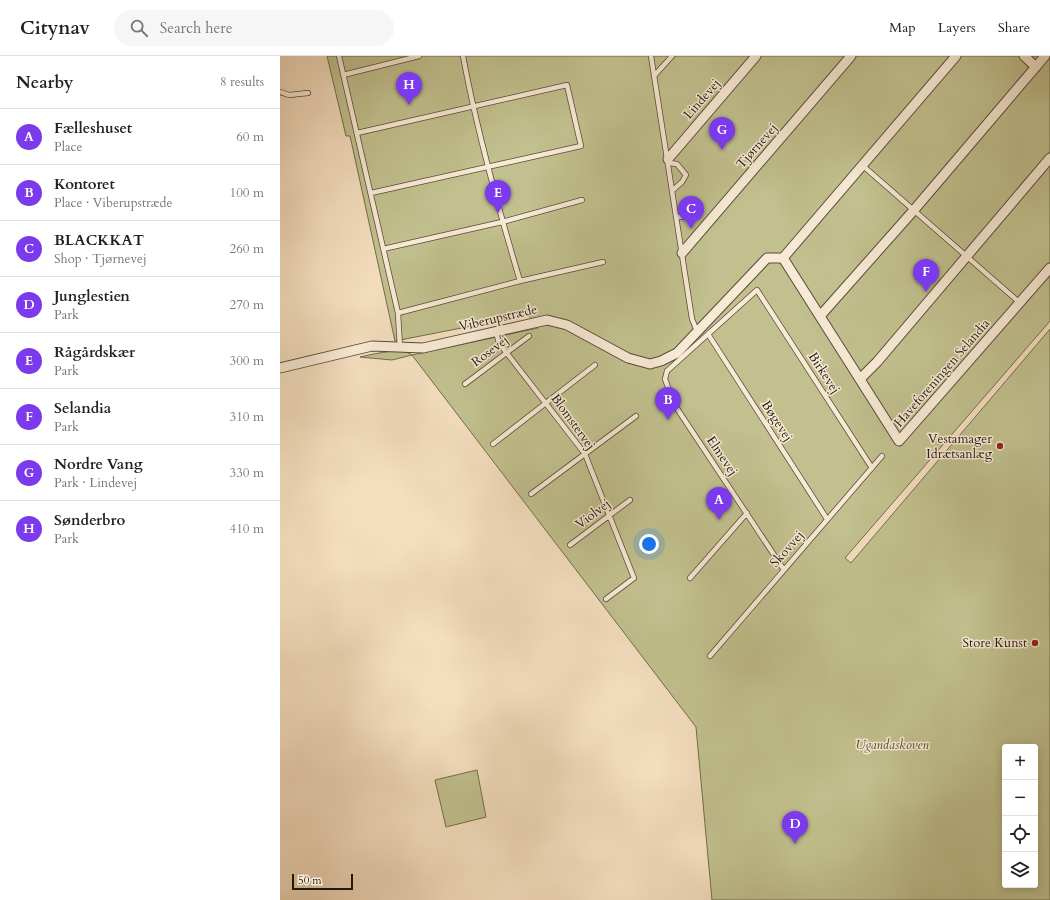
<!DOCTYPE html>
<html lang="en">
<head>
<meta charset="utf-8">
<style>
	:root { --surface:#fff; --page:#f6f6f6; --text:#222; --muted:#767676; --line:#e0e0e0; --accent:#7c3aed }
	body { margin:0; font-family:Cardo,serif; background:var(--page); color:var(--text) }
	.controls { position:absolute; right:12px; bottom:12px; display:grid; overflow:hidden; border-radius:4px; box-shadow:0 2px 10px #0003 }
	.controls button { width:36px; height:36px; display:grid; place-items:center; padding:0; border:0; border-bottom:1px solid var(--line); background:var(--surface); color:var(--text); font:20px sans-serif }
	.scale { position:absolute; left:12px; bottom:10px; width:61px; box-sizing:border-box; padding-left:4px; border:2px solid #211910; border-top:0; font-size:11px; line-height:14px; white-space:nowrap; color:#211910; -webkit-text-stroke:3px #f8ead5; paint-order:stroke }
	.you { position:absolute; left:369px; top:488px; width:14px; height:14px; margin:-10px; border:3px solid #fff; border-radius:50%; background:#1a73e8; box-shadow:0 0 0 6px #1a73e833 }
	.badge { display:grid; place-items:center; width:26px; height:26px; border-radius:50%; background:var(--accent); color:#fff; font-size:13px; font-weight:700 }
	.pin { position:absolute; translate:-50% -33px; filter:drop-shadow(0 1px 2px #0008) }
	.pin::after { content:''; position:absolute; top:21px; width:14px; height:12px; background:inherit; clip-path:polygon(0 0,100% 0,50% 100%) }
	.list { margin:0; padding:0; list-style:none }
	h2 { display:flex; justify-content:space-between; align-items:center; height:52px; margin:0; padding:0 16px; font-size:17px }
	h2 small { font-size:13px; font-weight:400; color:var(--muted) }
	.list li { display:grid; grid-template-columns:26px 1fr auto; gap:12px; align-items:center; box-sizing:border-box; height:56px; padding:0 16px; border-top:1px solid var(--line) }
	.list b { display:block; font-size:15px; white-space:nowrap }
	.list p { margin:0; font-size:13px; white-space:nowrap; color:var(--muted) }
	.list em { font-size:13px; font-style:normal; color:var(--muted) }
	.icon { flex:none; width:22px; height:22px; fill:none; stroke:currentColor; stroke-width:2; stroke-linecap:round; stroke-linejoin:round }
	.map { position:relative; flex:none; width:770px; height:844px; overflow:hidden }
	header { display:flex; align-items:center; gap:24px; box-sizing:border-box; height:56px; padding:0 20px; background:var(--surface); border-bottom:1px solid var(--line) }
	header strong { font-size:19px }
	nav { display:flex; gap:22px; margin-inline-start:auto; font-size:14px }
	.search { width:280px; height:36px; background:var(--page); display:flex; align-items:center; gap:10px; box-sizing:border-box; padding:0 14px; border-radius:22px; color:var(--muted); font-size:15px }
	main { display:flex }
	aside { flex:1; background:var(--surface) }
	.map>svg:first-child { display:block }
	.green { fill:#c1c08e; stroke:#716c4f; fill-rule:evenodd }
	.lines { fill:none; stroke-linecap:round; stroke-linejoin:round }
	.lane-casing { stroke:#564a3c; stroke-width:6 }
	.street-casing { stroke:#564a3c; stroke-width:11 }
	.lane { stroke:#f8ead5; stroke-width:4.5 }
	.street { stroke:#f8ead5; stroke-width:9 }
	.poi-dot { fill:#8f2418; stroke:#f8ead5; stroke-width:1.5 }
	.labels { text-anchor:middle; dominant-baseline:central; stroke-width:3; stroke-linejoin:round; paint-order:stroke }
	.street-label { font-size:13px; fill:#211910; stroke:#f8ead5 }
	.poi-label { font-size:13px; fill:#211910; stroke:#f8ead5; text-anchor:end }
	.park-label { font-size:13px; font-style:italic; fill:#514b36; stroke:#f8ead5 }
</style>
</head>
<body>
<header>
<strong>Citynav</strong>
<div class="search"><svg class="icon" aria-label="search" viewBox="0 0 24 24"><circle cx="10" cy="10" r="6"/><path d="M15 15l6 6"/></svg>Search here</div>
<nav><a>Map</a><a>Layers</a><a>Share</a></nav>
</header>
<main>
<aside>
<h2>Nearby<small>8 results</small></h2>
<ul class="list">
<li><span class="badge">A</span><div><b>Fælleshuset</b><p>Place</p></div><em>60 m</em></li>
<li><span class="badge">B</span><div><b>Kontoret</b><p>Place · Viberupstræde</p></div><em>100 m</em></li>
<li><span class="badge">C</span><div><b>BLACKKAT</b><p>Shop · Tjørnevej</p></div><em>260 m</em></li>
<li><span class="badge">D</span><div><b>Junglestien</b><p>Park</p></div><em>270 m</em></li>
<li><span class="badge">E</span><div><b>Rågårdskær</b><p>Park</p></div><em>300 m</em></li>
<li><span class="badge">F</span><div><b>Selandia</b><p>Park</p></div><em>310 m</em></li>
<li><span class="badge">G</span><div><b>Nordre Vang</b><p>Park · Lindevej</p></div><em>330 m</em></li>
<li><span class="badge">H</span><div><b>Sønderbro</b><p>Park</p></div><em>410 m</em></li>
</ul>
</aside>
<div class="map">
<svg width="770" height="844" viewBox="0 0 770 844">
	<rect width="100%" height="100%" fill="#f4debe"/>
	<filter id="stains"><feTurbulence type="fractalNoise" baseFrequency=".005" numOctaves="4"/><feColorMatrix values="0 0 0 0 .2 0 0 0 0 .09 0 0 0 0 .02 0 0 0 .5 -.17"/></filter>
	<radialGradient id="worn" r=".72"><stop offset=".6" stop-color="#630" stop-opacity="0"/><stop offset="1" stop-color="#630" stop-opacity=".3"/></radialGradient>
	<!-- green -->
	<path class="green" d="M 47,0 L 770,0 L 770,265 L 565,502 L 571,507 L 770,273 L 770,844 L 432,844 L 416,671 L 132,299 L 112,304 L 80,301 C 93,298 122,291 132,299 L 258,272 L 248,259 L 115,285 L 70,80 L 66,80 ZM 725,691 L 755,691 L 755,829 L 725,829 Z
		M 197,714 L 206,761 L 166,771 L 155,724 Z"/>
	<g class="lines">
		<!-- lane casing -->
		<g class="lane-casing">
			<path id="lane" d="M 59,0 L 118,257 L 120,292
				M 371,0 L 412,263 L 417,275
				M 63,19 L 139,0
				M 374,20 L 392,0
				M 0,36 L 9,39 L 28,37
				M 77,77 L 287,29 L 301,90 L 91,137
				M 389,107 L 397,108 L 406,119 L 402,126 L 393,134
				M 582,109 L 739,246
				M 397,161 L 410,160
				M 103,193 L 222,166 L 302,144
				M 240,225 L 323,206
				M 118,257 L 240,225 C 218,151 197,76 183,0
				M 216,276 L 219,287 L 305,398 L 354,522 L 326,543
				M 428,278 L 547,463
				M 387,315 L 477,234 L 592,412
				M 387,315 L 385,323 L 394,348 L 504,514
				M 185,328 L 249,280
				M 213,388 L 315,309
				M 251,438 L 356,360
				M 290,489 L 350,444
				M 410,522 L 467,457
				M 430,600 L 602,400"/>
		</g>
		<!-- street casing -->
		<g class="street-casing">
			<path id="street" d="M 744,0 L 756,11
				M 388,103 L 476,0
				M 402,197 L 571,0
				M 503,202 L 676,0
				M 541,259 L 634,154 L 765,0
				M 0,312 L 92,290 L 143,292 L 267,264 L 287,269 L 348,302 L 370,308 L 381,305 L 397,297 L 487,202 L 503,202 L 619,385 L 770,212
				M 580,323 L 597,306 L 770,102"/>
		</g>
		<!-- lane -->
		<use href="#lane" class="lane"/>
		<!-- street -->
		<use href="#street" class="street"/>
	</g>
	<!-- markers -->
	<g class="poi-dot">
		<circle cx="720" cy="390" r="4"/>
		<circle cx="755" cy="587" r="4"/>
	</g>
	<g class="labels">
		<!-- street labels -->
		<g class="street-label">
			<text transform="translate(422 43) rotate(-49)">Lindevej</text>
			<text transform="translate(477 90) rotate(-49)">Tjørnevej</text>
			<text transform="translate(218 262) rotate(-13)">Viberupstræde</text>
			<text transform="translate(210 295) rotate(-37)">Rosevej</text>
			<text transform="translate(544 317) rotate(57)">Birkevej</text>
			<text transform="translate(662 317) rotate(-49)">Haveforeningen Selandia</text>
			<text transform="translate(497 365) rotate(57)">Bøgevej</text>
			<text transform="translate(293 366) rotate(54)">Blomstervej</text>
			<text transform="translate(442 400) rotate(56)">Elmevej</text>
			<text transform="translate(313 458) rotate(-37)">Violvej</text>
			<text transform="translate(507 493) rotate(-49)">Skovvej</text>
		</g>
		<!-- poi labels -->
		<g class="poi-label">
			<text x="712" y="383">Vestamager<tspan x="712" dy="15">Idrætsanlæg</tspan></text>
			<text x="747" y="587">Store Kunst</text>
		</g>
		<!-- park labels -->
		<g class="park-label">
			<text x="612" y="689">Ugandaskoven</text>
		</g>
	</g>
	<rect width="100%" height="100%" filter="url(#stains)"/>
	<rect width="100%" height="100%" fill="url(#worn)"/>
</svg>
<div class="controls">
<button>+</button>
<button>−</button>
<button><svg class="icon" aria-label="locate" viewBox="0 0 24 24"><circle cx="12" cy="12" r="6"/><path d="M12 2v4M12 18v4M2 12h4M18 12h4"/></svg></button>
<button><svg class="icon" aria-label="layers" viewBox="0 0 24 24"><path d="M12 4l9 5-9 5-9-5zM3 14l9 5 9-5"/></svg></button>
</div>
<div class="scale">50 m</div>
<div class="you"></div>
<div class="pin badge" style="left:439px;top:464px">A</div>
<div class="pin badge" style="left:388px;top:364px">B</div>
<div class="pin badge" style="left:411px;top:173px">C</div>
<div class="pin badge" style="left:515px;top:788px">D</div>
<div class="pin badge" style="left:218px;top:157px">E</div>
<div class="pin badge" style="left:646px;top:236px">F</div>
<div class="pin badge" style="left:442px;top:94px">G</div>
<div class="pin badge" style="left:129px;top:49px">H</div>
</div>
</main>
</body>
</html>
